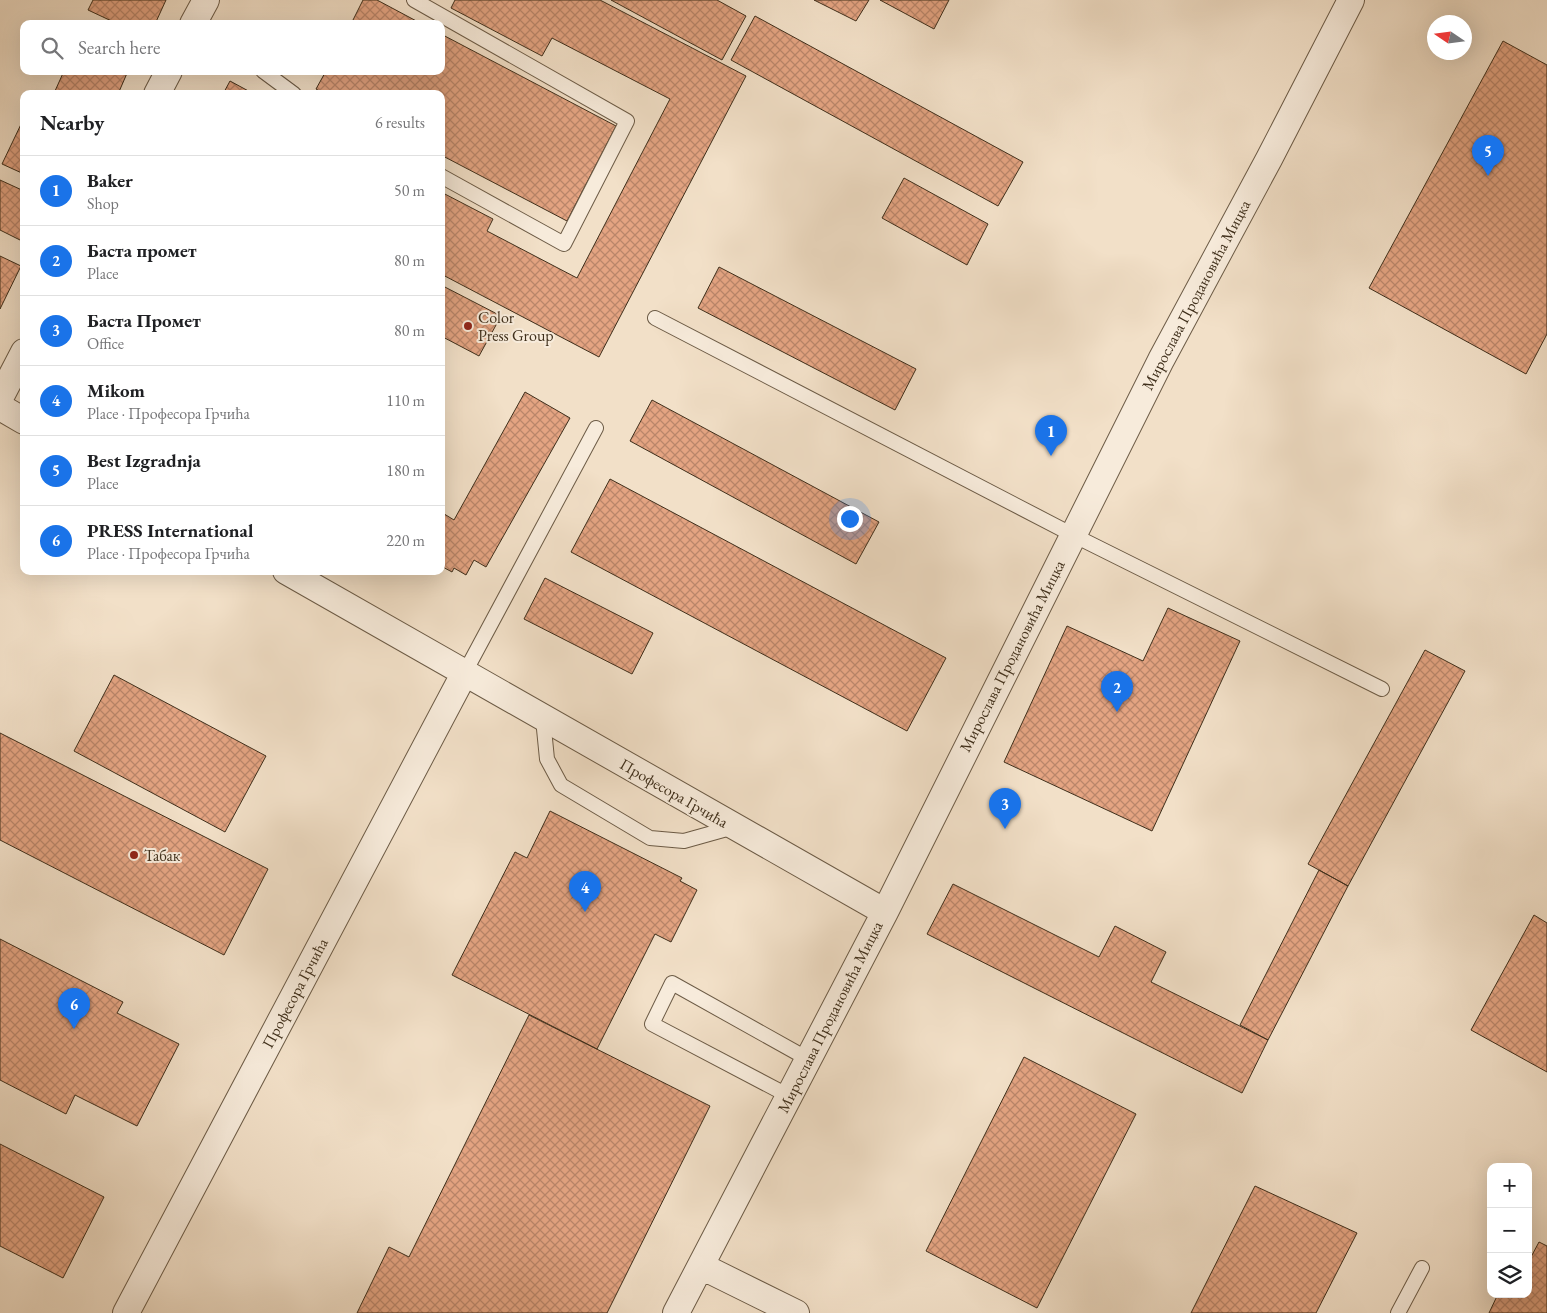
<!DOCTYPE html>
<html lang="en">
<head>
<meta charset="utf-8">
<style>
	:root { --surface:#fff; --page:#f6f6f6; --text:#202124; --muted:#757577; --line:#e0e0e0; --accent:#1a73e8 }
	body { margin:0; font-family:"EB Garamond",serif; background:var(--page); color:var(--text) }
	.controls { position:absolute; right:15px; bottom:15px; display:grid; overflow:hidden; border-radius:10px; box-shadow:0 5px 20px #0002 }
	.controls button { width:45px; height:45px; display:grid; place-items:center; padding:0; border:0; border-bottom:1px solid var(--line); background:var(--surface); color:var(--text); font:25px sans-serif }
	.compass { position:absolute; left:1427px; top:15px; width:45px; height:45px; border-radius:50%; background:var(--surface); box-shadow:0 5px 20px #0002; rotate:283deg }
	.you { position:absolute; left:849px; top:518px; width:18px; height:18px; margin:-12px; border:4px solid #fff; border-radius:50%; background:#1a73e8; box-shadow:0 0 0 8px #1a73e833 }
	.badge { display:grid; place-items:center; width:32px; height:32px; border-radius:50%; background:var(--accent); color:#fff; font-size:16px; font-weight:700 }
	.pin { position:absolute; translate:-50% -41px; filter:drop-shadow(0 1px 2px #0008) }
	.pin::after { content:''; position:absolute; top:26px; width:18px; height:15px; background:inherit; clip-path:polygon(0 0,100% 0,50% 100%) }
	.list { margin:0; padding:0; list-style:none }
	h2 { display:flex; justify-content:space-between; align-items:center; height:65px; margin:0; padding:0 20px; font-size:21px }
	h2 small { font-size:16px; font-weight:400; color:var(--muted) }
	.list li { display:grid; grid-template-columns:32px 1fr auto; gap:15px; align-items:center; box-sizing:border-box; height:70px; padding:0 20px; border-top:1px solid var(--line) }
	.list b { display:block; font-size:19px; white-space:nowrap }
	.list p { margin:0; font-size:16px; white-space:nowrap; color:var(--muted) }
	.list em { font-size:16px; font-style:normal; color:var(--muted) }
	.icon { flex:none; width:28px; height:28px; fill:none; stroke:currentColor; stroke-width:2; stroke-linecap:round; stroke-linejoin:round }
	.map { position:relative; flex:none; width:1547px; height:1313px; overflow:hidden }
	.search { position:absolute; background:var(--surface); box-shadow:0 5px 20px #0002; left:20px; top:20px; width:425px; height:55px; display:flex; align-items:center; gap:12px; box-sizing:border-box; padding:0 18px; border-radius:10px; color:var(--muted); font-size:19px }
	.panel { position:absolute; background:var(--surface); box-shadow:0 5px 20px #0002; left:20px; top:90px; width:425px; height:485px; border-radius:10px }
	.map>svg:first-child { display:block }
	.building { fill:url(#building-cross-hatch); stroke:#3f2f1b }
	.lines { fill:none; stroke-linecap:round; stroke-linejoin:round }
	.service-casing { stroke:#6c5b46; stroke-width:16 }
	.minor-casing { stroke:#6c5b46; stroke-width:28 }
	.service { stroke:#f7ebdb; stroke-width:14 }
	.minor { stroke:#f7ebdb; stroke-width:26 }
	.poi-dot { fill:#8f2418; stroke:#f7ebdb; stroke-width:2 }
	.labels { text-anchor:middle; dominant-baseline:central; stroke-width:4; stroke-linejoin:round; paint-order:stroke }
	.street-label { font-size:16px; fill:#3f2f1b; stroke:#f7ebdb }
	.poi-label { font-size:16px; fill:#3f2f1b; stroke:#f7ebdb; text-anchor:start }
</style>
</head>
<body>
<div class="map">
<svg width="1547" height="1313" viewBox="0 0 1547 1313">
	<defs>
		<pattern id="building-cross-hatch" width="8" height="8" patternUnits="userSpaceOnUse" patternTransform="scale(1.25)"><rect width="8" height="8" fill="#e4a482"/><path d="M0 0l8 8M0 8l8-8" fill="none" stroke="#ba866a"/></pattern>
	</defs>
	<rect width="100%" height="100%" fill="#f2e0c8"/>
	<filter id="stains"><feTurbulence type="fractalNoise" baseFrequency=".004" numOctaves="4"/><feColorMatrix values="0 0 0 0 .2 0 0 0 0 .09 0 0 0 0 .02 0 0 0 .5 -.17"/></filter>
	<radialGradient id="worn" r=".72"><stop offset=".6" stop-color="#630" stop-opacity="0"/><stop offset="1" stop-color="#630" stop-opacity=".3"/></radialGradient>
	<!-- building -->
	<path class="building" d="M 93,0 L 166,0 L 155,24 L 118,24 L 88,10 Z
		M 363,0 L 377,0 L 422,24 L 351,24 Z
		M 455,0 L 600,0 L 746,76 L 599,357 L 441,274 L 441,192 L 493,219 L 487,231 L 577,278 L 670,99 L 552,38 L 542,56 L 451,8 Z
		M 611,0 L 717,0 L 746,16 L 722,60 Z
		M 814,0 L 869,0 L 856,21 Z
		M 880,0 L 949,0 L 934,29 Z
		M 755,16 L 1023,162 L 998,206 L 731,60 Z
		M 441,34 L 616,126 L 567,221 L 441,155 L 441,94 L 325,94 L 316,89 L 326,71 L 441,71 Z
		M 1503,41 L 1547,65 L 1547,334 L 1526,374 L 1369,288 Z
		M 64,71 L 128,71 L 118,94 L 61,94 L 55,91 Z
		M 230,81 L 254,94 L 223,94 Z
		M 24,118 L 24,174 L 2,164 Z
		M 904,178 L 988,224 L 967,265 L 882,218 Z
		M 0,180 L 24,191 L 24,242 L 0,230 Z
		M 0,256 L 21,266 L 0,309 Z
		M 719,267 L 916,369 L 895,410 L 698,308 Z
		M 441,285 L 501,316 L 479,356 L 441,336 Z
		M 525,392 L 570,418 L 486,567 L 474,560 L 466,575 L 454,568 L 452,572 L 441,566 L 441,512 L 454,520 Z
		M 652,400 L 879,522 L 856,564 L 630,441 Z
		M 610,479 L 946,658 L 907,731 L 571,552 Z
		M 545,578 L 653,633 L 632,674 L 524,619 Z
		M 1168,608 L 1240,641 L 1152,831 L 1004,762 L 1067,626 L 1143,661 Z
		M 1425,650 L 1465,671 L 1348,886 L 1308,864 Z
		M 114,675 L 266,756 L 225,832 L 74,751 Z
		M 0,733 L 268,869 L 224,955 L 0,840 Z
		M 550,811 L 682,878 L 680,881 L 697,890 L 671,942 L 655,934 L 597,1049 L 452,975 L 515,852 L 527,858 Z
		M 1319,870 L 1348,886 L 1268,1040 L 1240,1025 Z
		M 953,884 L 1099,957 L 1115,926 L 1166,952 L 1151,982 L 1268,1040 L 1242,1093 L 927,934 Z
		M 1534,915 L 1547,923 L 1547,1072 L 1471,1030 Z
		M 0,939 L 123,1002 L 117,1013 L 179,1044 L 137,1126 L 75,1095 L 66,1114 L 0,1080 Z
		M 529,1015 L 710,1106 L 607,1313 L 357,1313 L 389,1247 L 409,1257 Z
		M 1024,1057 L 1136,1114 L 1037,1308 L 926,1251 Z
		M 0,1144 L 104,1197 L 63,1278 L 0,1246 Z
		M 1255,1186 L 1357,1233 L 1316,1313 L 1191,1313 Z
		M 1539,1242 L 1547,1246 L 1547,1313 L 1489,1313 L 1498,1294 L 1528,1294 L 1528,1255 L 1531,1257 Z"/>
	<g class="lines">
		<!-- service casing -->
		<g class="service-casing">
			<path id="service" d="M 414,0 L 627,121 L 564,244 L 441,176
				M 263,71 L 294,94
				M 655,318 L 1073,535 L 1382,689
				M 464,674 L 596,428
				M 543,719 L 547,759 L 561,785 L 650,838 L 684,841 L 734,827
				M 789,1096 L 652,1024 L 672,983 L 808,1059
				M 1398,1313 L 1422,1268"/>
		</g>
		<!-- minor casing -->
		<g class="minor-casing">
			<path id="minor" d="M 193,24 L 206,0
				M 157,94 L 169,71
				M 0,398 L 24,352
				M 0,407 L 24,421
				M 286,571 L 885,912
				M 701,1266 L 796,1313
				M 126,1313 L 464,674
				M 676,1313 L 885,912 L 1161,360 L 1269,159 L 1351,0"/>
		</g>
		<!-- service -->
		<use href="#service" class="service"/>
		<!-- minor -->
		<use href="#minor" class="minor"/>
	</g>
	<!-- markers -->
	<g class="poi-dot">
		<circle cx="468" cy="326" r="5"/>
		<circle cx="134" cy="855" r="5"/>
	</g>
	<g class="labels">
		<!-- street labels -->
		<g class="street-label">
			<text transform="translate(1196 295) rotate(-62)">Мирослава Продановића Мицка</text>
			<text transform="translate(1012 656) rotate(-63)">Мирослава Продановића Мицка</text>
			<text transform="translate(674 793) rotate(30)">Професора Грчића</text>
			<text transform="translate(295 993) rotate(-62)">Професора Грчића</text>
			<text transform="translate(830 1017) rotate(-63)">Мирослава Продановића Мицка</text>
		</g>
		<!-- poi labels -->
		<g class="poi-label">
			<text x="478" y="317">Color<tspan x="478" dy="18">Press Group</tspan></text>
			<text x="144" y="855">Табак</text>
		</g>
	</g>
	<rect width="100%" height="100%" filter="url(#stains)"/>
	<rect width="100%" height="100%" fill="url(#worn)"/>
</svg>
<div class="controls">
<button>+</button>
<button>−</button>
<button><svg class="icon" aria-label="layers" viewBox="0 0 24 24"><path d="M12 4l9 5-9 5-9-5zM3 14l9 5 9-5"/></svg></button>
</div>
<svg class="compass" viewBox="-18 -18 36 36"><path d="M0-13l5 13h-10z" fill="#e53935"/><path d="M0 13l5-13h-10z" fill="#757577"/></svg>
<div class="you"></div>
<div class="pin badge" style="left:1051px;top:456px">1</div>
<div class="pin badge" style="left:1117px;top:712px">2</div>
<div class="pin badge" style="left:1005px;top:829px">3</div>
<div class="pin badge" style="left:585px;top:912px">4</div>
<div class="pin badge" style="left:1488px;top:176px">5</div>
<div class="pin badge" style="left:74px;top:1029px">6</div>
<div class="search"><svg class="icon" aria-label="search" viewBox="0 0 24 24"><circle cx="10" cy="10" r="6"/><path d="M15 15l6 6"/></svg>Search here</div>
<section class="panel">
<h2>Nearby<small>6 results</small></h2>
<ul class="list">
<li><span class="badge">1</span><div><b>Baker</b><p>Shop</p></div><em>50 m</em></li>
<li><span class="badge">2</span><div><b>Баста промет</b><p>Place</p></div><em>80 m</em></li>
<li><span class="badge">3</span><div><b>Баста Промет</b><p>Office</p></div><em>80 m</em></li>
<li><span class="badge">4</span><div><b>Mikom</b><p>Place · Професора Грчића</p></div><em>110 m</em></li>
<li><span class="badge">5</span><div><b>Best Izgradnja</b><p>Place</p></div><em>180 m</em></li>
<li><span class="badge">6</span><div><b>PRESS International</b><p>Place · Професора Грчића</p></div><em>220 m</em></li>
</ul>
</section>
</div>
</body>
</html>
